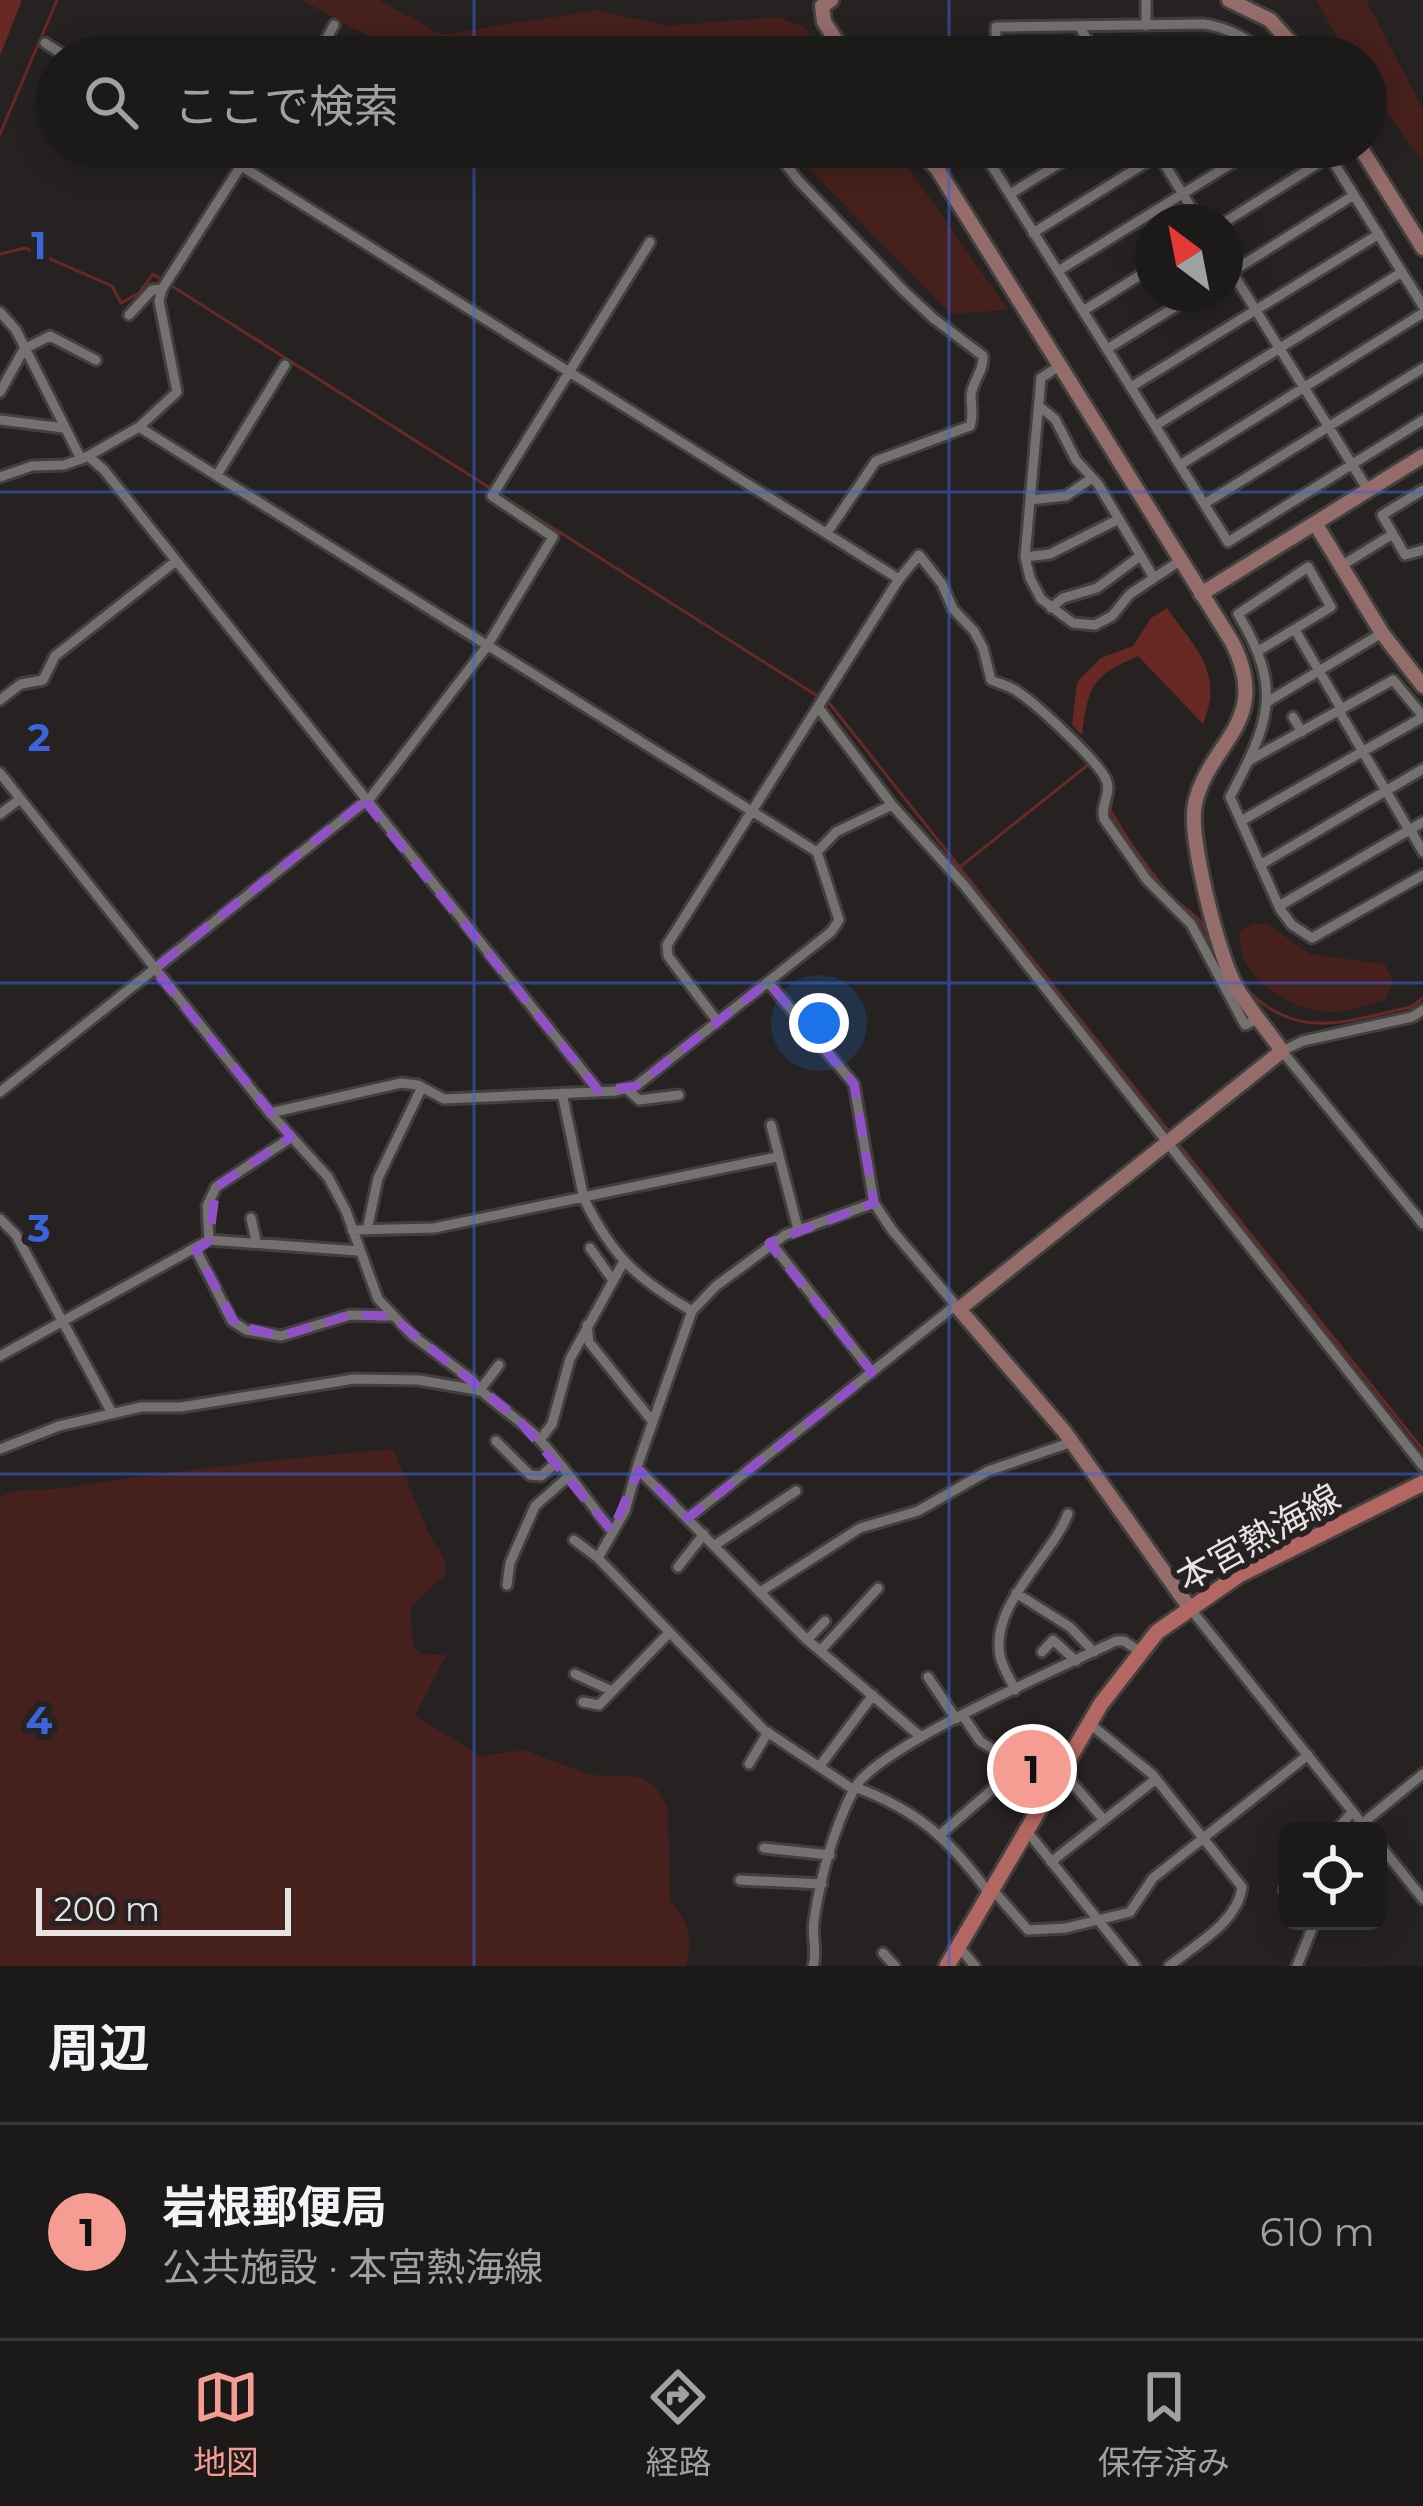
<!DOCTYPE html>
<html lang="ja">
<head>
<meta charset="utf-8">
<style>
	:root { --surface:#1c1a19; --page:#292726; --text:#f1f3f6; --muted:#a0a1a2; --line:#3a3838; --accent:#f59c93 }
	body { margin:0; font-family:Montserrat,"Noto Sans JP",sans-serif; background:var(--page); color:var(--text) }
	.controls { position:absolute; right:36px; bottom:36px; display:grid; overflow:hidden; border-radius:18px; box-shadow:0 6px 30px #0003 }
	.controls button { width:108px; height:108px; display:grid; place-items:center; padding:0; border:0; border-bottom:3px solid var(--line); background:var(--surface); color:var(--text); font:60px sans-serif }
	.compass { position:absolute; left:1135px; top:204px; width:108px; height:108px; border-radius:50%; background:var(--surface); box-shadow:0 6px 30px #0003; rotate:328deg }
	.scale { position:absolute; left:36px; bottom:30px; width:255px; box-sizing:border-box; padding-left:12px; border:6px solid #e6e3e3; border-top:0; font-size:33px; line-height:42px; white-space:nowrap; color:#e6e3e3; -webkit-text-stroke:9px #252221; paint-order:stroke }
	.you { position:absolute; left:819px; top:1023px; width:42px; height:42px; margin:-30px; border:9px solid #fff; border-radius:50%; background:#1a73e8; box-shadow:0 0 0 18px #1a73e833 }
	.badge { display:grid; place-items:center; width:78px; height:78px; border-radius:50%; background:var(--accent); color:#111; font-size:39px; font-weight:700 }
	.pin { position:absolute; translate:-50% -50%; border:6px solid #fff; box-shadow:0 3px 12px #0006 }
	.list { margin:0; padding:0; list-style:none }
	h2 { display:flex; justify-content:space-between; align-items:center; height:156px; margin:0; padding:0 48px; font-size:51px }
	h2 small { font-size:39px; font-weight:400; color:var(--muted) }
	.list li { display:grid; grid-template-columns:78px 1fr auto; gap:36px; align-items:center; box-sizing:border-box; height:216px; padding:0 48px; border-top:3px solid var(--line) }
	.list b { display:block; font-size:45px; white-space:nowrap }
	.list p { margin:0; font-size:39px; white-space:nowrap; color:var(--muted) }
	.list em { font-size:39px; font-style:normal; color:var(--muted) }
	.icon { flex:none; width:66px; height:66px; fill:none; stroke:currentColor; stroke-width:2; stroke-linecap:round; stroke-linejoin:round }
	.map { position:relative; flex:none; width:1423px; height:1966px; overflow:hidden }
	.search { position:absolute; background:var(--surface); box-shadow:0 6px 30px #0003; left:36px; right:36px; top:36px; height:132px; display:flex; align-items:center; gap:30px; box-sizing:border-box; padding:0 42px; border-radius:66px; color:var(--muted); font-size:45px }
	.sheet { height:372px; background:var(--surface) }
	nav { display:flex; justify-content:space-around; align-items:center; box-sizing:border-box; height:168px; border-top:3px solid var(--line); background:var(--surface); font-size:33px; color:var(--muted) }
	nav a { display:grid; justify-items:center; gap:6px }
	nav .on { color:var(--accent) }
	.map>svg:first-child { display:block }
	.green { fill:#46201d }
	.water { fill:#682824 }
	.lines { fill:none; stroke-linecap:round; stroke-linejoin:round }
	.stream { stroke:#682824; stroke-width:3 }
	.street-casing { stroke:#423f3f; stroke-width:15 }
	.secondary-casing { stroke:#423f3f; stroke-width:20 }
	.primary-casing { stroke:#423f3f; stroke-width:21 }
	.street { stroke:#757170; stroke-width:9 }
	.secondary { stroke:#946c69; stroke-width:14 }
	.primary { stroke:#b36762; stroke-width:15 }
	.marked { fill:none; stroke:#9051c6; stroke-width:9; stroke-dasharray:24 15; stroke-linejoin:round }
	.grid { fill:none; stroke:#3b64da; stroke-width:3; stroke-opacity:0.55 }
	.labels { text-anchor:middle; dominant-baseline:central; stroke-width:12; stroke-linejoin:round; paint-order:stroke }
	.street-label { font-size:36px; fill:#e6e3e3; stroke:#252221 }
	.grid-label { font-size:39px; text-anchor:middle; font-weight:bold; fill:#3b64da; stroke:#252221; stroke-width:12; stroke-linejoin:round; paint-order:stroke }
</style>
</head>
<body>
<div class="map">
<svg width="1423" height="1966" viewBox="0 0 1423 1966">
	<rect width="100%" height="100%" fill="#252221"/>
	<!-- green -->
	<path class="green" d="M 302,0 L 379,0 L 442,35 L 597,10 L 667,26 L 777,17 L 804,27 L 824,57 L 421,57 L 354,29 Z
		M 1316,0 L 1366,0 L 1423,109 L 1423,162 L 1366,83 L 1366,57 L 1349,57 Z
		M 788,147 L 894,147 L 1008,310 L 950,314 Z
		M 1253,924 L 1267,924 L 1310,954 L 1385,964 L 1393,982 L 1385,1000 C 1368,1004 1347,1013 1329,1012 C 1290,1011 1234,976 1240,931 Z
		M 393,1449 L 431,1538 L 444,1558 L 446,1574 L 410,1607 L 413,1645 L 421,1654 L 446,1655 L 415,1716 L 481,1756 L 524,1750 L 591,1775 L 640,1777 L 656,1787 L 668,1809 L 670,1901 C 688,1920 695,1941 685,1966 L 0,1966 L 0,1497 C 18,1487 42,1491 63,1488 C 173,1470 283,1459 393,1449 Z"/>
	<!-- water -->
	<path class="water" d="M 0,0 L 22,0 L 0,56 Z
		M 1167,608 C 1196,649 1224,672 1203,724 L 1138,656 C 1091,677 1089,685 1082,735 L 1072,725 L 1077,682 L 1101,658 L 1133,646 L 1151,618 Z"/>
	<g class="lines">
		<!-- stream -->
		<path class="stream" d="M 0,134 L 57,0
			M 0,254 L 25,248 L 112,286 L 121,303 L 139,293 L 153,274 L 830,704 L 1171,1134
			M 1110,778 L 1114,788 L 1110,810 C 1126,838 1144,864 1165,889 C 1191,920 1200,905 1214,955
			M 960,867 L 1089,764
			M 1249,992 C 1301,1042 1349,1020 1411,1007 L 1423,998
			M 1177,1142 L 1423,1450
			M 1347,1831 L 1423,1767
			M 1291,1966 L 1309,1921"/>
		<!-- street casing -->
		<g class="street-casing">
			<path id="street" d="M 1079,26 L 1098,57
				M 1146,26 L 1146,0
				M 45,43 L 67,57
				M 317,57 L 334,25
				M 996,57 L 996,27 L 1203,24 C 1227,27 1251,39 1267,57
				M 1228,57 L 1251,42
				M 211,147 L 899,579
				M 772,147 L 798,180 L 903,290 L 933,318 L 983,356 C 984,371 973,380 971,395 C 971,407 974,415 970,426 L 876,461 L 827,533
				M 980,147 L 1228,542 L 1423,420
				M 1154,147 L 1200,222
				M 1324,147 L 1423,306
				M 1010,194 L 1086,147
				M 1225,222 L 1330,156
				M 1033,233 L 1171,147
				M 1225,261 L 1368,490
				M 1058,271 L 1258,147
				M 1225,276 L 1354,195
				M 1083,311 L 1153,267
				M 0,312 L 16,330 L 81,459 L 88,456 L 104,470 L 598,1090
				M 129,315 L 152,290 L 162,289
				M 1107,349 L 1196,294
				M 1059,366 L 1041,378 L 1025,557 L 1030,578 L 1041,599 L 1073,623 L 1095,625 L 1112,616 L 1130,594 L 1181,560
				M 1131,387 L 1379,234
				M 0,392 L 24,349 L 50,336 L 96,360
				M 1040,407 L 1055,419 L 1076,460 L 1098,484 L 1154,578
				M 0,420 L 64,428
				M 1155,426 L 1402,272
				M 139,427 L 817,852 L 839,920 L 831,932 L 636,1086 L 616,1091 L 444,1099 L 418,1085 L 401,1083 L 270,1113
				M 88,456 L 139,427 L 177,392 L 159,301 L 162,289 L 253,147
				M 1180,465 L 1423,313
				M 217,475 L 285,365
				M 0,477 L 32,466 L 64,465 L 81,459
				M 1423,490 L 1382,515 L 1405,555 L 1423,550
				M 1030,500 L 1066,496 L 1092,478
				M 1204,504 L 1423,368
				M 1025,557 L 1050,554 L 1117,520
				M 1341,566 L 1393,534
				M 1051,608 L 1063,598 L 1097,588 L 1140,556
				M 1295,630 L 1342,710
				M 1260,650 L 1331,607 L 1308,567 L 1238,614 C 1284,690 1269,723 1230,797 L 1280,909 L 1292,925 L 1312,938 L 1423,875
				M 0,700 L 21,684 L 43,680 L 55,656 L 176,561
				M 1267,702 L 1382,633
				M 818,707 L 892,805 L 964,885 L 1423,1466
				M 1339,711 L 1409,830
				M 1293,717 L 1302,732
				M 1250,760 L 1393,680 L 1423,716
				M 0,773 L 270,1113 L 328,1177 L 346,1211 L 378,1299 L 412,1335 L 472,1380 C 478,1392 521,1421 535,1435 C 563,1464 586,1499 612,1531
				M 0,814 L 20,799
				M 1241,821 L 1423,717
				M 1410,829 L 1423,852
				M 817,852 L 836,832 L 892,805
				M 1260,865 L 1423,769
				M 1279,906 L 1423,822
				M 768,982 L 854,1084 L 874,1203 L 892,1230 L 959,1309
				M 1423,1010 L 1412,1017 L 1303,1041 L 1282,1051 L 1423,1224
				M 718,1022 L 668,956 L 667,945 L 899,579 L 919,555 L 942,584 L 953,609 L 974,631 L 983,648 L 991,680 C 1000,684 1010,686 1018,692 C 1035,703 1102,764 1107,782 C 1111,795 1100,806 1104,819 L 1147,880 L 1191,924 L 1245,1025 L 1259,1018
				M 628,1090 L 639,1100 L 679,1095
				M 0,1092 L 371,797 L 487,646 L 553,537 L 492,496 L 650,242
				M 562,1093 L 584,1199 C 613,1257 637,1279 692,1311
				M 771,1125 L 798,1229
				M 251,1218 L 256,1241
				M 0,1219 L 16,1235 L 112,1413
				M 352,1230 L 434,1228 L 777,1157
				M 367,1230 L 378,1178 L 422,1087
				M 209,1240 L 207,1206 L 216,1187 L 292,1137
				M 772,1244 L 872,1372
				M 590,1248 L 612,1279
				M 196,1250 L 232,1321 L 246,1330 L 281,1336 L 350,1315 L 391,1316
				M 587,1325 L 589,1342 L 653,1422
				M 0,1356 L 209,1240 L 358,1251
				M 479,1391 L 499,1365
				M 540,1440 L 552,1424 L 570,1359 L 623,1263
				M 496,1441 L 530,1475 L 541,1476 L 557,1462
				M 0,1449 L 59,1426 L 141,1407 L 181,1407 L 354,1379 L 419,1380 L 477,1390
				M 637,1468 L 805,1638 L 921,1737
				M 688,1518 L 956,1305
				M 574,1540 L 598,1558
				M 715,1545 L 796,1491
				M 678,1567 L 704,1534
				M 507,1585 L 510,1563 L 535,1506 L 569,1476
				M 760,1592 L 860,1528 L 918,1511 L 988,1471 L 1072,1442
				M 1016,1593 L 1070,1627 L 1094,1652
				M 1189,1607 L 1368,1831
				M 807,1640 L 825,1621
				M 821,1650 L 878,1588
				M 1042,1652 L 1053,1640 L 1076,1661
				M 575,1674 L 612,1691
				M 928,1677 L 956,1719
				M 1015,1690 C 1011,1680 1002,1667 1000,1656 C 990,1605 1050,1559 1068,1514
				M 583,1702 L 599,1705 L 668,1634
				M 963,1716 L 980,1741 L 1013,1762 L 1042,1805
				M 1090,1724 L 1152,1774 L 1242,1887 C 1238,1922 1195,1945 1169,1966
				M 749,1764 L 768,1732
				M 819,1767 L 873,1695
				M 1062,1771 L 1104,1820
				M 855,1787 C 919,1811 949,1839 989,1893
				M 854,1790 L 764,1730 L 598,1558 L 625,1511 L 639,1461 L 692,1311 L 716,1286 L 785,1235 L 874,1203
				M 1027,1831 L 1135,1966
				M 1336,1831 L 1352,1812
				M 1353,1831 L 1423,1774
				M 941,1834 L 1017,1768
				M 1378,1843 L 1423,1899
				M 764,1848 L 830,1855
				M 1051,1862 L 1156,1779
				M 740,1880 L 822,1884
				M 992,1889 L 1028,1930 L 1066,1928 L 1130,1912 L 1153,1878 L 1308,1755
				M 1284,1890 L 1288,1886
				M 959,1947 L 975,1966
				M 883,1953 L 895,1966
				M 813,1966 C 818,1950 811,1936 814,1921 C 820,1877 834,1828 854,1789 C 876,1747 1064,1666 1116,1641 L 1124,1641 L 1139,1651
				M 1297,1966 L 1315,1921"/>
		</g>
		<!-- secondary casing -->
		<g class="secondary-casing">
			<path id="secondary" d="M 831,0 L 822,6 L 824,22 L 847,57
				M 1229,0 L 1270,20 L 1303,57
				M 918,147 L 938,170 L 1232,642 C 1273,723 1209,741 1195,804 C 1188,836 1218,953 1234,983 C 1247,1007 1267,1029 1282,1051 L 959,1309 L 1064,1431 L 1189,1607
				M 1360,147 L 1423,248
				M 1315,523 L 1382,633 L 1423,686
				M 1201,594 L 1423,456"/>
		</g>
		<!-- primary casing -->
		<g class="primary-casing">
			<path id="primary" d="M 947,1966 L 1101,1704 L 1157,1632 L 1239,1575 L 1423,1483"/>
		</g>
		<!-- street -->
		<use href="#street" class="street"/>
		<!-- secondary -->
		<use href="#secondary" class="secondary"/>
		<!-- primary -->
		<use href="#primary" class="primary"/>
	</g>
	<!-- marked area -->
	<path class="marked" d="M 365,801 L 599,1091 L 636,1086 L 768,982 L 854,1084 L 874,1203 L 769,1243 L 872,1372 L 688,1518 L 639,1470 L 612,1531 L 518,1419 L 391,1316 L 350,1315 L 281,1336 L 236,1325 L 196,1250 L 209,1241 L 216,1187 L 291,1137 L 154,969 Z"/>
	<!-- grid -->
	<path class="grid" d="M 474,0 L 474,57M 949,0 L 949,57M 474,147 L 474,1966M 949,147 L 949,1966M 0,492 L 1423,492M 0,983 L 1423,983M 0,1474 L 1423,1474"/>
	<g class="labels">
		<!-- street labels -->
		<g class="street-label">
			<text transform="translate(1258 1537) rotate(-29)">本宮熱海線</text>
		</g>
	</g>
	<g class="grid-label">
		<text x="39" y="259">1</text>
		<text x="39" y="751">2</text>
		<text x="39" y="1242">3</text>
		<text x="39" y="1734">4</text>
	</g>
</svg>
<div class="controls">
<button><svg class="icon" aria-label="locate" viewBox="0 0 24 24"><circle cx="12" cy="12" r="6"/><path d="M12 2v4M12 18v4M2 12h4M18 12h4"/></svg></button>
</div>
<svg class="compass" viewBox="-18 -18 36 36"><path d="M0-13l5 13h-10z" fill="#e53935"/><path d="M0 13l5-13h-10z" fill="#a0a1a2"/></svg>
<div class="scale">200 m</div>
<div class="you"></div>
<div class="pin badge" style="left:1032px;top:1769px">1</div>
<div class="search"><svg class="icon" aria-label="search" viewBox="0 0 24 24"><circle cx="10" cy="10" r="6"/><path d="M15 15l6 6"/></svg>ここで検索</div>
</div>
<section class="sheet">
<h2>周辺<small></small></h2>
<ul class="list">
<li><span class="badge">1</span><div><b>岩根郵便局</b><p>公共施設 · 本宮熱海線</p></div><em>610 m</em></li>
</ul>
</section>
<nav>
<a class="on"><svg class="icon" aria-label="map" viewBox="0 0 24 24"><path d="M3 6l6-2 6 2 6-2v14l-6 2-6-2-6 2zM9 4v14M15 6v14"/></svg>地図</a>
<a><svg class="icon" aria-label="directions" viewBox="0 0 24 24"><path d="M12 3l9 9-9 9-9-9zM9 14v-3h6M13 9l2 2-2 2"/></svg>経路</a>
<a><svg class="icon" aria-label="saved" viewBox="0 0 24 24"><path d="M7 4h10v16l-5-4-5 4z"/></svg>保存済み</a>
</nav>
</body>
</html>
